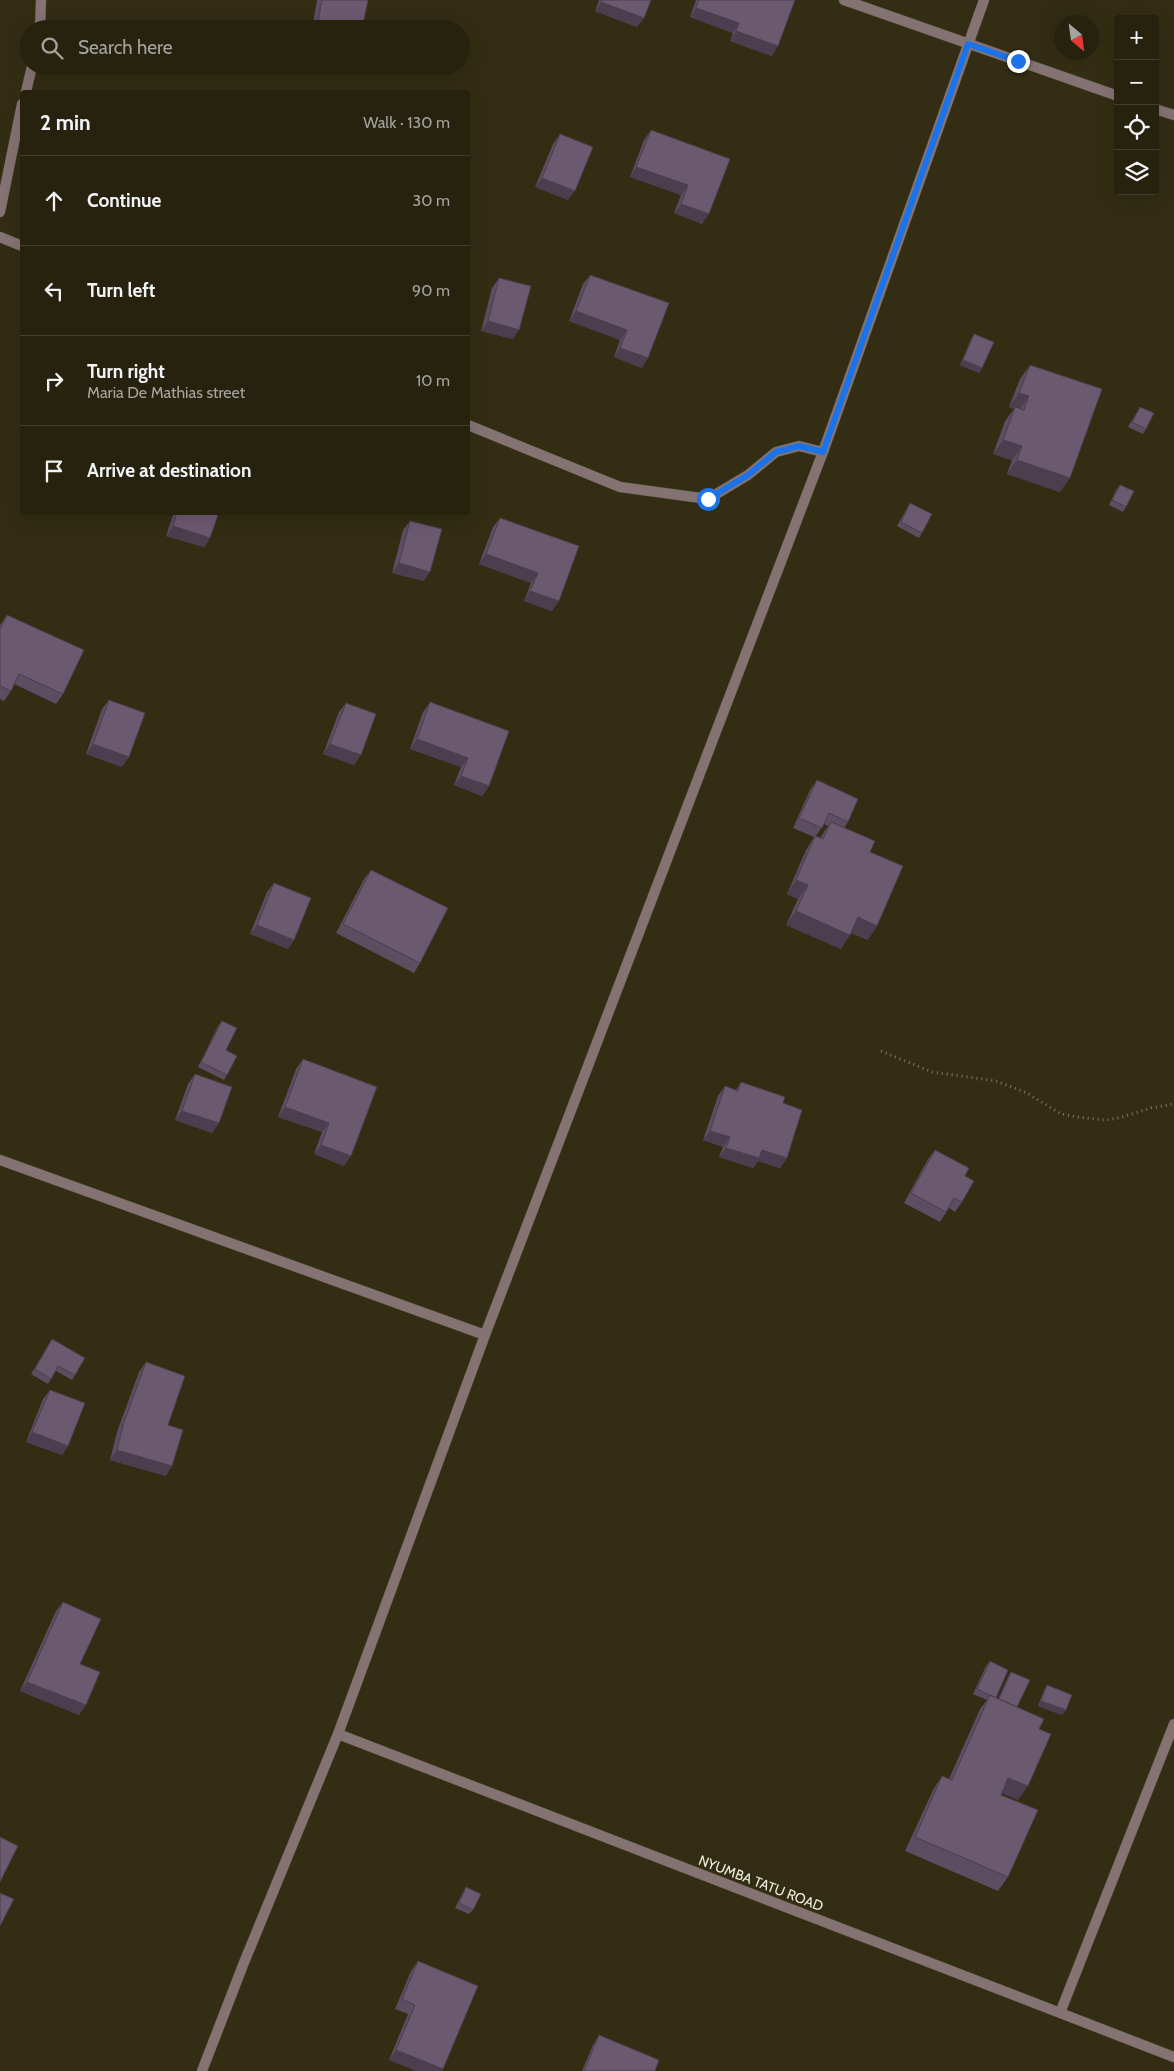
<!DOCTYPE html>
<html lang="en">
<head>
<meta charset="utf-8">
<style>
	:root { --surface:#26220e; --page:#2e2a17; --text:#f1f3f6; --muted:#a4a49e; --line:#423f2e }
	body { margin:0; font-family:Cabin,sans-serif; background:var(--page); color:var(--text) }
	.controls { position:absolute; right:15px; top:15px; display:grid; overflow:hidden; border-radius:5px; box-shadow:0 5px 20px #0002 }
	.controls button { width:45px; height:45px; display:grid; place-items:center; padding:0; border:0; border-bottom:1px solid var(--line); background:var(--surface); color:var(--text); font:25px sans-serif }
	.compass { position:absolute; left:1054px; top:15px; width:45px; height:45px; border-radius:50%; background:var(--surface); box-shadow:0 5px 20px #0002; rotate:151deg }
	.stop { position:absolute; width:15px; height:15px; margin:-11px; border:4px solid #1a73e8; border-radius:50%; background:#fff }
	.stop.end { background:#1a73e8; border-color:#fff; box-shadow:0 1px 5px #0008 }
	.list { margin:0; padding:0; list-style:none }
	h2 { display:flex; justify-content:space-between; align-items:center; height:65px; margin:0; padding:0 20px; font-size:21px }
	h2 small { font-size:16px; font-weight:400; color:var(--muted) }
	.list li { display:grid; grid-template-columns:32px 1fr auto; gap:15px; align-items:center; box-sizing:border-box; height:90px; padding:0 20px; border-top:1px solid var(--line) }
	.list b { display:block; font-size:19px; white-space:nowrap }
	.list p { margin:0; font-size:16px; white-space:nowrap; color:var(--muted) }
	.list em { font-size:16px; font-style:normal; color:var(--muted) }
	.icon { flex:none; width:28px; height:28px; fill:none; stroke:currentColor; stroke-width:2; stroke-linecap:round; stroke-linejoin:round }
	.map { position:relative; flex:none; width:1174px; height:2071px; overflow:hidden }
	.search { position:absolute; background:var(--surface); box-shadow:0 5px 20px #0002; left:20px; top:20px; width:450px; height:55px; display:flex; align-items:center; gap:12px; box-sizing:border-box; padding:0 18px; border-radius:28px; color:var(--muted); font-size:19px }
	.panel { position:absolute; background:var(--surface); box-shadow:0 5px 20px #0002; left:20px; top:90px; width:450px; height:425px; border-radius:5px }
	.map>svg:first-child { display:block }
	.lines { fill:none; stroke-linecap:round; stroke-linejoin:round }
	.street-casing { stroke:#504b33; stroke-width:11 }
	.path { stroke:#7c7862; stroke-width:3; stroke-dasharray:1 4; stroke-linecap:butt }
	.street { stroke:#857374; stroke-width:10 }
	.wall { fill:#5c4d60; fill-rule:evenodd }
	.shaded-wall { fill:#4b3e4e }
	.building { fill:#6b5970; stroke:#4b3e4e }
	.route { stroke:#1a73e8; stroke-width:6 }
	.labels { text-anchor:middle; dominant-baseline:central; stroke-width:4; stroke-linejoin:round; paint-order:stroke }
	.street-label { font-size:14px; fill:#eceada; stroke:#322d13 }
</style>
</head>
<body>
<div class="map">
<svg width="1174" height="2071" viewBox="0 0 1174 2071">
	<rect width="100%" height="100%" fill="#322d13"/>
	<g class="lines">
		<!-- street casing -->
		<g class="street-casing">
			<path id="street" d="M 844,0 L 1118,96
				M 40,29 L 41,0
				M 26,92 L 32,66
				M 1155,109 L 1174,115
				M 0,212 L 22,104
				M 0,237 L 22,246
				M 468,425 L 620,487 L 708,499 L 748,475 L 776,452 L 799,446 L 823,452
				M 0,1160 L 485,1335
				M 338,1734 L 1174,2057
				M 1060,2013 L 1174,1724
				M 202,2071 L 243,1965 L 338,1734 L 485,1335 L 823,452 L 984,0"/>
		</g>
		<!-- path -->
		<path class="path" d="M 881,1051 L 932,1072 L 996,1081 L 1027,1093 L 1061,1114 L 1077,1117 L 1105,1120 L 1119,1118 L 1151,1108 L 1174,1104"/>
		<!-- street -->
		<use href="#street" class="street"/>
	</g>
	<!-- wall -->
	<path class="wall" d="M 317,0 L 368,0 L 362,29 L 312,29 Z
		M 599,0 L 651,0 L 644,18 L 637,27 L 595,11 Z
		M 696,0 L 795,0 L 772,56 L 730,41 L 733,33 L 690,17 Z
		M 651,130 L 730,159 L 702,224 L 674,213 L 681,195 L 630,177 L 644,140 Z
		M 560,134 L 568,200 L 535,187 L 553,144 Z
		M 590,275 L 669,303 L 642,368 L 614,357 L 620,340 L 569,321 L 583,284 Z
		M 499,278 L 513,339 L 481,331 L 492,288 Z
		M 974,334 L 982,368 L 979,373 L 960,365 L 971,339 Z
		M 1030,365 L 1060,492 L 1007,474 L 1012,460 L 993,454 L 1005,421 L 1014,409 L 1009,407 L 1020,379 Z
		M 1140,407 L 1146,429 L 1143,434 L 1128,427 Z
		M 1120,485 L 1126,507 L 1123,512 L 1109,505 L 1116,490 Z
		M 910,503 L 922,533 L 919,538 L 897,526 Z
		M 174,512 L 219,512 L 210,538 L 204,547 L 166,536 Z
		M 500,518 L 579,546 L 552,611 L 524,601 L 531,583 L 479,564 L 493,527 Z
		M 410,521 L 424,581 L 392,573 L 403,530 Z
		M 7,615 L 63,694 L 56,704 L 14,684 L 11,691 L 4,701 L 0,699 L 0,625 Z
		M 109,700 L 122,767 L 86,754 L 102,709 Z
		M 430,702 L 489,786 L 482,796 L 454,785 L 461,767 L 410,749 L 423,712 Z
		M 346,703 L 354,765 L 323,754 L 339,712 Z
		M 817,780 L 848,822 L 844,828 L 870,852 L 868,940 L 851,933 L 841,949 L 786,925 L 798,899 L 787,894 L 806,850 L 814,837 L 793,828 L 810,790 ZM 824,824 L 828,826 L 820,838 L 816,836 Z
		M 371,870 L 420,963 L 414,973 L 336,933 L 364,879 Z
		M 274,883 L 294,940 L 288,949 L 250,934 L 267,892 Z
		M 222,1021 L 226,1050 L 227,1075 L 224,1080 L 198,1067 L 218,1026 Z
		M 303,1059 L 344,1166 L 314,1154 L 322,1132 L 278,1117 L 296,1069 Z
		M 195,1074 L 219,1123 L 212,1133 L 175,1120 L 188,1084 Z
		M 741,1082 L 783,1103 L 787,1158 L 780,1168 L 758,1161 L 753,1168 L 719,1157 L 723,1147 L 703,1140 L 718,1096 L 725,1086 L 736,1090 Z
		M 935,1150 L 965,1176 L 962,1202 L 955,1212 L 949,1208 L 940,1222 L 904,1203 L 928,1159 Z
		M 52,1339 L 75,1375 L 72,1380 L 56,1371 L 48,1384 L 31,1374 Z
		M 146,1362 L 166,1476 L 110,1460 L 117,1432 L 139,1372 Z
		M 50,1390 L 68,1446 L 62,1455 L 26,1442 L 43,1399 Z
		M 63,1602 L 80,1664 L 79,1715 L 20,1691 L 56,1611 Z
		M 990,1661 L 996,1698 L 998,1699 L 1008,1677 L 1011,1672 L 1017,1707 L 1039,1729 L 1018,1800 L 1002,1793 L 1001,1795 L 1008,1877 L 998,1891 L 905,1851 L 933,1790 L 942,1776 L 949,1779 L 980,1709 L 987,1700 L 973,1694 L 986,1666 Z
		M 1047,1685 L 1062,1715 L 1038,1706 L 1044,1690 Z
		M 466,1887 L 473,1910 L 469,1914 L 455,1908 L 463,1892 Z
		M 418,1961 L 443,2069 L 442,2071 L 417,2071 L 389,2060 L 408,2014 L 395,2009 L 411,1971 Z
		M 599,2035 L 655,2071 L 582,2071 L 593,2045 Z"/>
	<!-- shaded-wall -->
	<path class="shaded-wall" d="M 601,2 L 644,18 L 637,27 L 595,11 Z
		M 696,8 L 739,23 L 733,33 L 690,17 Z
		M 736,31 L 778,46 L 772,56 L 730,41 Z
		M 636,167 L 688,185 L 681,195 L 630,177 Z
		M 542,178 L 575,191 L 568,200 L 535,187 Z
		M 681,204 L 709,214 L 702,224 L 674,213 Z
		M 576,311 L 627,330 L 620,340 L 569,321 Z
		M 488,321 L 519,330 L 513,339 L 481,331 Z
		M 620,348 L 648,358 L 642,368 L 614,357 Z
		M 963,360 L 982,368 L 979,373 L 960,365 Z
		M 1019,393 L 1029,396 L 1019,411 L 1015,407 L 1014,409 L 1009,407 Z
		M 1003,440 L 1022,446 L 1012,460 L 993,454 Z
		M 1017,460 L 1070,478 L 1060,492 L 1007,474 Z
		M 173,526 L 210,538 L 204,547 L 166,536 Z
		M 486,554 L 538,573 L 531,583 L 479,564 Z
		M 399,563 L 430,572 L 424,581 L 392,573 Z
		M 530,591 L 559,601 L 552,611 L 524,601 Z
		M 417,739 L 468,758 L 461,767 L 410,749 Z
		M 93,744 L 129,757 L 122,767 L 86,754 Z
		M 330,744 L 361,755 L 354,765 L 323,754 Z
		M 461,776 L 489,786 L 482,796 L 454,785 Z
		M 796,880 L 808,885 L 798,899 L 787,894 Z
		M 796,911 L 850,935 L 841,949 L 786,925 Z
		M 858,917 L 877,926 L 868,940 L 848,931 Z
		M 257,925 L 294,940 L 288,949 L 250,934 Z
		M 285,1107 L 329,1123 L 322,1132 L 278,1117 Z
		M 182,1111 L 219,1123 L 212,1133 L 175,1120 Z
		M 710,1131 L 730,1137 L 723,1147 L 703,1140 Z
		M 321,1145 L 351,1156 L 344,1166 L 314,1154 Z
		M 726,1148 L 762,1150 L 787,1158 L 780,1168 L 758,1161 L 753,1168 L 719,1157 Z
		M 32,1432 L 68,1446 L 62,1455 L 26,1442 Z
		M 117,1450 L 172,1466 L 166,1476 L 110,1460 Z
		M 27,1682 L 86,1705 L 79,1715 L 20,1691 Z
		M 1041,1701 L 1066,1710 L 1062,1715 L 1038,1706 Z
		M 1008,1778 L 1028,1786 L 1018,1800 L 999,1792 Z
		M 396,2050 L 443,2069 L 442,2071 L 417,2071 L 389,2060 Z"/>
	<!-- building -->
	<path class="building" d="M 322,0 L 368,0 L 362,29 L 328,29 L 317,27 Z
		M 602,0 L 651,0 L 644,18 L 601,2 Z
		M 699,0 L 795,0 L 778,46 L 736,31 L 739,23 L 696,8 Z
		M 651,130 L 730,159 L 709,214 L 681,204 L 688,185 L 636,167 Z
		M 560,134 L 593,147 L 575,191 L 542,178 Z
		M 590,275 L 669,303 L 648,358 L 620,348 L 627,330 L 576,311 Z
		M 499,278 L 531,286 L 519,330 L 488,321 Z
		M 974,334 L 994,342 L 982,368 L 963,360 Z
		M 1030,365 L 1102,389 L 1070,478 L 1017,460 L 1022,446 L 1003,440 L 1015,407 L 1024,410 L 1029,396 L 1019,393 Z
		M 1140,407 L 1154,413 L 1146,429 L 1132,422 Z
		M 1120,485 L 1134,491 L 1126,507 L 1112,500 Z
		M 910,503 L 932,514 L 922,533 L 901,522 Z
		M 177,512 L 219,512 L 210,538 L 173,526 Z
		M 500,518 L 579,546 L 559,601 L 530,591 L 538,573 L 486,554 Z
		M 410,521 L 442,529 L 430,572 L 399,563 Z
		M 7,615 L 84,650 L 63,694 L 19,674 L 11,691 L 0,686 L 0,629 Z
		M 109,700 L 145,713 L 129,757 L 93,744 Z
		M 430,702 L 509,731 L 489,786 L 461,776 L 468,758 L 417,739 Z
		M 346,703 L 376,714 L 361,755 L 330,744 Z
		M 817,780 L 858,799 L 848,822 L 829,813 L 822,828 L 799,818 Z
		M 831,822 L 875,841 L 870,852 L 903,866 L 877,926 L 858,917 L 850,935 L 796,911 L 808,885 L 796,880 L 815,836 L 823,839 Z
		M 371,870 L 448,908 L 420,963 L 343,924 Z
		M 274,883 L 311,898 L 294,940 L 257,925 Z
		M 222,1021 L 237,1028 L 226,1050 L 237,1056 L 227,1075 L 201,1062 Z
		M 303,1059 L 377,1087 L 351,1156 L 321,1145 L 329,1123 L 285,1107 Z
		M 195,1074 L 232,1087 L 219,1123 L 182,1111 Z
		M 741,1082 L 785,1097 L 783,1103 L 802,1110 L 787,1158 L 762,1150 L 759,1158 L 726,1148 L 730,1137 L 710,1131 L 725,1086 L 738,1091 Z
		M 935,1150 L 969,1168 L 965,1176 L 974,1181 L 962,1202 L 954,1198 L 946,1212 L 911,1193 Z
		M 52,1339 L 85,1358 L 75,1375 L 58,1366 L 51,1379 L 35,1369 Z
		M 146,1362 L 185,1376 L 168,1425 L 183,1430 L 172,1466 L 117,1450 L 124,1422 Z
		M 50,1390 L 85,1403 L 68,1446 L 32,1432 Z
		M 63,1602 L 101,1619 L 80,1664 L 100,1672 L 86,1705 L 27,1682 Z
		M 990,1661 L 1008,1670 L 996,1698 L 977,1689 Z
		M 1011,1672 L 1030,1680 L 1017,1707 L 999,1699 Z
		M 1047,1685 L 1072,1695 L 1066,1710 L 1041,1701 Z
		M 990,1695 L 1044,1719 L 1039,1729 L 1051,1734 L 1028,1786 L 1008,1778 L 1001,1795 L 1038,1810 L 1008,1877 L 915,1837 L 942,1776 L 952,1780 Z
		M 0,1837 L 18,1846 L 0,1882 Z
		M 466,1887 L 481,1894 L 473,1910 L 459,1903 Z
		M 0,1893 L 14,1899 L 0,1926 Z
		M 418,1961 L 478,1986 L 443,2069 L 396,2050 L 415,2005 L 402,1999 Z
		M 599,2035 L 659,2060 L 655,2071 L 584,2071 Z"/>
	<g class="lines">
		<!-- route -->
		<path class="route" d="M 708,499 L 748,475 L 776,452 L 799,446 L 823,452 L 968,44 L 1018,61"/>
	</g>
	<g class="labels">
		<!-- street labels -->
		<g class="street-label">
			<text transform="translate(761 1883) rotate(21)">NYUMBA TATU ROAD</text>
		</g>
	</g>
</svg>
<div class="controls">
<button>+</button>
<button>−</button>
<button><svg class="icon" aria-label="locate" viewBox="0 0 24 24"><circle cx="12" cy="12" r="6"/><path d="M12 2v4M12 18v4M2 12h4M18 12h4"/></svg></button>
<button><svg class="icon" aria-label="layers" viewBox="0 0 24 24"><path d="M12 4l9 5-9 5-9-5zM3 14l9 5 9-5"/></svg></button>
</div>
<svg class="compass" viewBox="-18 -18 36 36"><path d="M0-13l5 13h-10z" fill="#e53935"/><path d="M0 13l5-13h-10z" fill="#a4a49e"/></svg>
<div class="stop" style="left:708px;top:499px"></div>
<div class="stop end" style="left:1018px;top:61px"></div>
<div class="search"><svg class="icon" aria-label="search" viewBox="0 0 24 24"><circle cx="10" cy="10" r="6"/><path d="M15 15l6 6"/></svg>Search here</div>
<section class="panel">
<h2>2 min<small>Walk · 130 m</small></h2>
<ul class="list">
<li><svg class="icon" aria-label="ahead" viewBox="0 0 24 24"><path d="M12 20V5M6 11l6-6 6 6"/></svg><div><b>Continue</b></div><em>30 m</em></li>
<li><svg class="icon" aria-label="left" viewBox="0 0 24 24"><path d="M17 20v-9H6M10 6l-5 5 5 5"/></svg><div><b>Turn left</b></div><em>90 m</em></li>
<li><svg class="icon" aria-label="right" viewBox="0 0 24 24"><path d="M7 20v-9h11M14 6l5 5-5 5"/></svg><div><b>Turn right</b><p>Maria De Mathias street</p></div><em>10 m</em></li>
<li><svg class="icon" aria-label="arrive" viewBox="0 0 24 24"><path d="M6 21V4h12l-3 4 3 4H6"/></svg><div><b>Arrive at destination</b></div></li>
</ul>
</section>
</div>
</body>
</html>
